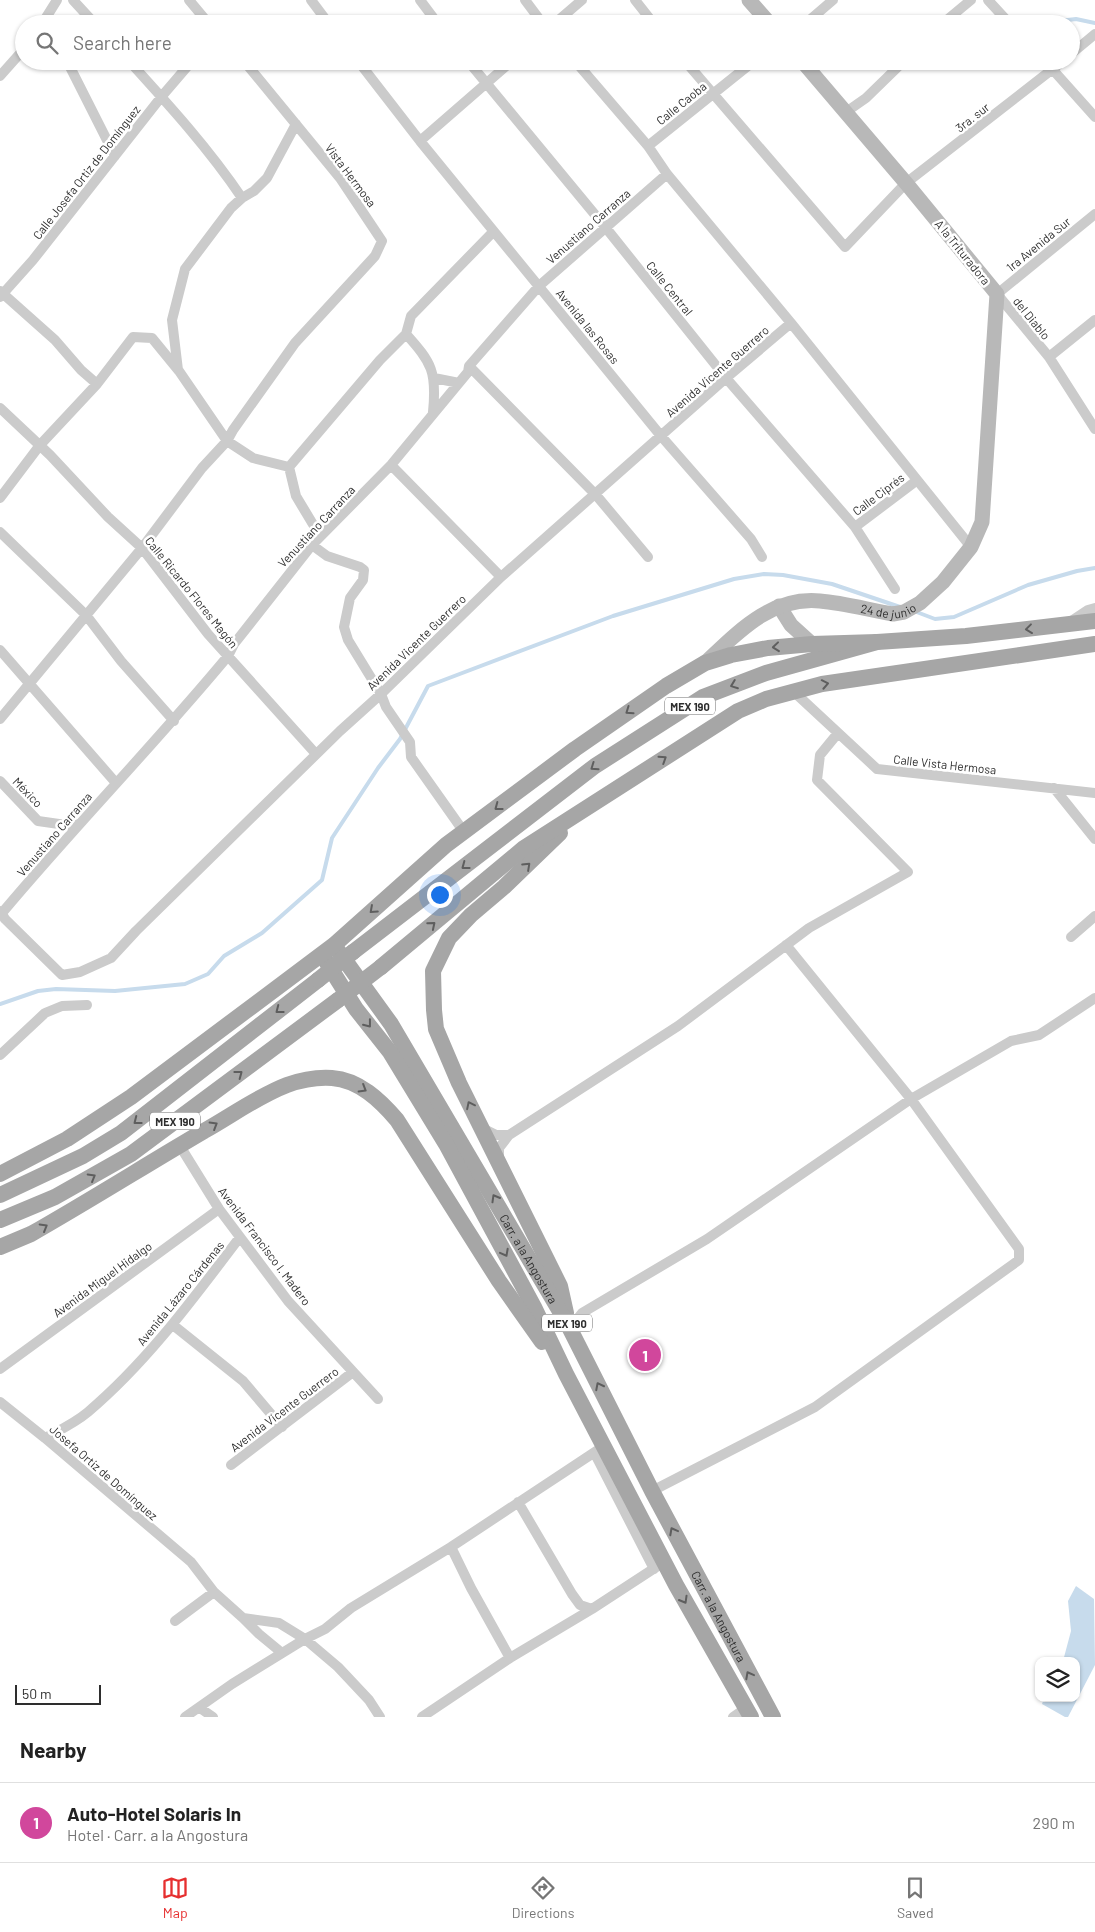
<!DOCTYPE html>
<html lang="en">
<head>
<meta charset="utf-8">
<style>
	:root { --surface:#fff; --page:#f2f2f2; --text:#222; --muted:#767676; --line:#e0e0e0; --accent:#e62f2f }
	body { margin:0; font-family:Barlow,sans-serif; background:var(--page); color:var(--text) }
	.controls { position:absolute; right:15px; bottom:15px; display:grid; overflow:hidden; border-radius:10px; box-shadow:0 1px 4px #0004 }
	.controls button { width:45px; height:45px; display:grid; place-items:center; padding:0; border:0; border-bottom:1px solid var(--line); background:var(--surface); color:var(--text); font:25px sans-serif }
	.scale { position:absolute; left:15px; bottom:12px; width:86px; box-sizing:border-box; padding-left:5px; border:2px solid #2e2e2e; border-top:0; font-size:14px; line-height:18px; white-space:nowrap; color:#2e2e2e; -webkit-text-stroke:4px #fff; paint-order:stroke }
	.you { position:absolute; left:439px; top:894px; width:18px; height:18px; margin:-12px; border:4px solid #fff; border-radius:50%; background:#1a73e8; box-shadow:0 0 0 8px #1a73e833 }
	.badge { display:grid; place-items:center; width:32px; height:32px; border-radius:50%; background:var(--accent); color:#fff; font-size:16px; font-weight:700 }
	.pin { position:absolute; translate:-50% -50%; border:2px solid #fff; box-shadow:0 1px 5px #0006 }
	.list { margin:0; padding:0; list-style:none }
	h2 { display:flex; justify-content:space-between; align-items:center; height:65px; margin:0; padding:0 20px; font-size:21px }
	h2 small { font-size:16px; font-weight:400; color:var(--muted) }
	.list li { display:grid; grid-template-columns:32px 1fr auto; gap:15px; align-items:center; box-sizing:border-box; height:80px; padding:0 20px; border-top:1px solid var(--line) }
	.list b { display:block; font-size:19px; white-space:nowrap }
	.list p { margin:0; font-size:16px; white-space:nowrap; color:var(--muted) }
	.list em { font-size:16px; font-style:normal; color:var(--muted) }
	.icon { flex:none; width:28px; height:28px; fill:none; stroke:currentColor; stroke-width:2; stroke-linecap:round; stroke-linejoin:round }
	.map { position:relative; flex:none; width:1095px; height:1717px; overflow:hidden }
	.search { position:absolute; background:var(--surface); box-shadow:0 1px 4px #0004; left:15px; right:15px; top:15px; height:55px; display:flex; align-items:center; gap:12px; box-sizing:border-box; padding:0 18px; border-radius:28px; color:var(--muted); font-size:19px }
	.sheet { height:145px; background:var(--surface) }
	nav { display:flex; justify-content:space-around; align-items:center; box-sizing:border-box; height:70px; border-top:1px solid var(--line); background:var(--surface); font-size:14px; color:var(--muted) }
	nav a { display:grid; justify-items:center; gap:2px }
	nav .on { color:var(--accent) }
	.map>svg:first-child { display:block }
	.water { fill:#c7dbec }
	.lines { fill:none; stroke-linecap:round; stroke-linejoin:round }
	.stream { stroke:#c7dbec; stroke-width:4 }
	.street { stroke:#cbcbcb; stroke-width:10 }
	.secondary { stroke:#b8b8b8; stroke-width:15 }
	.primary { stroke:#a6a6a6; stroke-width:16 }
	.primary-bridge { stroke:#a6a6a6; stroke-width:16 }
	.oneway { stroke:#5e5e5e }
	.labels { text-anchor:middle; dominant-baseline:central; stroke-width:5; stroke-linejoin:round; paint-order:stroke }
	.shield { fill:#fff; stroke:#6d6d6d; stroke-width:1 }
	.shield-label { font-size:11px; font-weight:bold; fill:#2e2e2e }
	.street-label { font-size:12px; fill:#2e2e2e; stroke:#fff }
</style>
</head>
<body>
<div class="map">
<svg width="1095" height="1717" viewBox="0 0 1095 1717">
	<rect width="100%" height="100%" fill="#fff"/>
	<!-- water -->
	<path class="water" d="M 1076,1586 L 1094,1599 L 1095,1665 L 1068,1717 L 1065,1717 L 1042,1704 L 1044,1698 L 1076,1698 L 1076,1661 L 1063,1661 L 1071,1631 L 1068,1601 Z"/>
	<g class="lines">
		<!-- stream -->
		<path class="stream" d="M 1034,24 L 1076,19 L 1095,23
			M 914,611 L 935,619 L 954,617 L 1028,585 L 1077,571 L 1095,568
			M 0,1004 L 38,991 L 56,989 L 115,991 L 185,984 L 208,974 L 224,956 L 262,933 L 322,880 L 332,838 L 378,768 L 400,739 L 428,686 L 613,616 L 734,579 L 764,574 L 783,575 L 832,584 L 900,607"/>
		<!-- street -->
		<path class="street" d="M 73,0 L 95,24
			M 189,0 L 209,24
			M 311,0 L 329,24
			M 420,0 L 438,24
			M 525,0 L 543,24
			M 635,0 L 654,24
			M 988,0 L 1010,24
			M 42,24 L 57,0
			M 554,24 L 582,0
			M 805,24 L 833,0
			M 942,24 L 971,0
			M 1071,54 L 1095,34
			M 67,61 L 115,156
			M 129,61 C 169,105 209,149 242,198
			M 358,61 L 420,141 L 661,436 L 751,539 L 762,557
			M 468,61 L 606,228 L 726,378 L 855,527 L 895,589
			M 575,61 L 648,146 L 667,174 L 791,323 L 971,547
			M 685,61 L 845,247 L 906,183 L 1063,61
			M 1045,61 L 1095,117
			M 0,76 L 24,49
			M 846,112 L 866,98 L 904,61
			M 420,141 L 512,61
			M 648,146 L 754,61
			M 1095,214 L 997,294 L 1049,357 L 1095,429
			M 0,291 L 55,340 L 81,370 L 97,384
			M 0,297 L 33,260 L 162,96 L 192,61
			M 406,334 C 432,363 437,372 433,412
			M 1049,357 L 1095,320
			M 469,366 L 596,495 L 648,557
			M 178,370 L 172,320 L 185,269 L 231,208 L 242,198 L 254,191 L 267,178 L 296,124
			M 434,378 L 459,383
			M 0,408 L 50,455 L 108,517 L 142,548 L 208,634 L 316,754
			M 391,465 L 501,577
			M 289,467 L 380,360 L 406,334 L 411,316 L 493,232
			M 0,498 L 40,445 L 97,384 L 133,337 L 152,338 L 179,371 L 227,441 L 253,458 L 289,467 L 296,496 L 320,536
			M 855,527 L 916,481
			M 0,532 L 86,615 L 121,661 L 174,721
			M 312,545 L 327,556 L 360,567 L 364,570 L 363,580 L 350,598 L 344,627 L 348,640 L 381,694 L 386,707 L 410,742 L 411,757 L 464,832
			M 1070,622 L 1088,610 L 1095,608
			M 0,650 L 116,783
			M 793,691 L 877,769 L 1095,793
			M 0,719 L 142,548 L 202,468 L 227,441 L 233,430 L 295,343 L 375,256 L 382,241 L 340,178 L 244,61
			M 0,781 L 38,821 L 66,825 L 79,824
			M 1054,788 L 1095,839
			M 0,911 L 5,919 L 62,975 L 80,972 L 111,958 L 136,931 L 340,731 L 381,694 L 501,577 L 726,378 L 791,323
			M 2,913 C 75,826 155,744 228,656 L 234,644 L 312,545 L 391,465 L 468,372 L 469,366 L 539,286 L 667,174
			M 1071,937 L 1095,916
			M 0,1055 L 45,1013 L 62,1006 L 87,1005
			M 482,1128 L 496,1135 L 509,1135 L 678,1026 L 809,928 L 908,872 L 817,780 L 820,755 L 838,733
			M 180,1146 L 219,1209 L 288,1301 L 378,1399
			M 499,1160 L 499,1148 L 509,1135
			M 173,1325 L 243,1381 L 282,1427
			M 570,1328 L 582,1313 L 707,1239 L 911,1099 L 1011,1041 L 1039,1035 L 1095,998
			M 0,1369 L 219,1209
			M 0,1402 L 45,1438 L 191,1562 L 214,1592 L 243,1618 L 279,1623 L 305,1639 L 338,1667 L 369,1700 L 380,1717
			M 45,1438 C 60,1430 75,1423 88,1412 C 147,1362 193,1299 240,1237
			M 595,1454 L 654,1569
			M 231,1465 L 353,1372
			M 652,1491 L 815,1407 L 1019,1260 L 1019,1249 L 911,1099 L 786,945
			M 518,1502 L 572,1594 L 580,1605 L 592,1609
			M 451,1547 L 471,1588 L 510,1658
			M 243,1618 L 259,1634 L 282,1653
			M 175,1621 L 214,1592
			M 200,1708 L 213,1717
			M 185,1717 L 232,1684 L 305,1639 L 325,1629 L 351,1608 L 451,1547 L 604,1446
			M 422,1717 L 510,1658 L 592,1609 L 664,1562
			M 733,1717 L 746,1708"/>
		<!-- secondary -->
		<g class="secondary">
			<path d="M 749,0 L 770,24"/>
			<path d="M 779,606 L 791,625 L 812,644"/>
			<path id="s1" d="M 705,663 C 737,633 771,596 820,601 C 844,603 869,610 893,614 L 904,612 L 920,603 L 943,582 L 971,547 L 982,522 L 997,294 L 906,183 L 802,61"/>
		</g>
		<!-- primary -->
		<g class="primary">
			<path d="M 560,833 L 504,887 L 471,915 L 449,938 L 433,971 L 434,1010 L 436,1029 L 459,1083 L 560,1286 L 566,1313"/>
			<path id="s2" d="M 336,948 L 391,1024 L 568,1325 L 652,1491 L 773,1717"/>
			<path d="M 353,952 L 595,766 L 703,697 L 766,673 L 877,642 L 966,636 L 1095,621"/>
			<path d="M 324,958 L 356,1009 L 390,1052 L 446,1144 L 534,1307 L 566,1374 L 676,1585 L 751,1717"/>
			<path d="M 381,967 L 524,848 L 738,711 L 766,699 L 822,684 L 1095,644"/>
			<path d="M 0,1174 L 67,1139 L 131,1097 L 334,945 L 446,845 L 575,749 L 666,686 L 705,663 L 731,655 L 768,648 L 812,644 L 877,642"/>
			<path d="M 0,1195 L 83,1156 L 121,1133 L 318,980"/>
			<path d="M 0,1220 L 55,1197 L 131,1154 L 338,1000"/>
			<path d="M 0,1247 L 31,1234 C 89,1201 146,1165 204,1131 C 231,1116 258,1096 287,1085 C 301,1080 317,1077 332,1078 C 359,1080 380,1100 397,1120 L 499,1281 L 542,1342"/>
		</g>
		<!-- primary-bridge -->
		<path class="primary-bridge" d="M 318,980 L 353,952
			M 338,1000 L 381,967"/>
	</g>
	<!-- one-way arrows -->
	<defs><path id="oneway-chevron" d="M-2-3.5L2.5 0L-2 3.5" fill="none" stroke-width="1.6" stroke-linecap="round" stroke-linejoin="round" transform="scale(1.25)"/></defs>
	<g class="oneway">
		<use href="#oneway-chevron" transform="translate(1029 629) rotate(173)"/>
		<use href="#oneway-chevron" transform="translate(776 647) rotate(174)"/>
		<use href="#oneway-chevron" transform="translate(825 684) rotate(-11)"/>
		<use href="#oneway-chevron" transform="translate(734 685) rotate(159)"/>
		<use href="#oneway-chevron" transform="translate(629 711) rotate(145)"/>
		<use href="#oneway-chevron" transform="translate(663 759) rotate(-33)"/>
		<use href="#oneway-chevron" transform="translate(594 767) rotate(145)"/>
		<use href="#oneway-chevron" transform="translate(498 807) rotate(143)"/>
		<use href="#oneway-chevron" transform="translate(465 866) rotate(143)"/>
		<use href="#oneway-chevron" transform="translate(527 866) rotate(-43)"/>
		<use href="#oneway-chevron" transform="translate(373 910) rotate(138)"/>
		<use href="#oneway-chevron" transform="translate(432 925) rotate(-40)"/>
		<use href="#oneway-chevron" transform="translate(279 1010) rotate(142)"/>
		<use href="#oneway-chevron" transform="translate(368 1024) rotate(52)"/>
		<use href="#oneway-chevron" transform="translate(239 1074) rotate(-37)"/>
		<use href="#oneway-chevron" transform="translate(363 1089) rotate(31)"/>
		<use href="#oneway-chevron" transform="translate(470 1105) rotate(-116)"/>
		<use href="#oneway-chevron" transform="translate(137 1121) rotate(142)"/>
		<use href="#oneway-chevron" transform="translate(214 1125) rotate(-31)"/>
		<use href="#oneway-chevron" transform="translate(92 1177) rotate(-30)"/>
		<use href="#oneway-chevron" transform="translate(495 1198) rotate(-120)"/>
		<use href="#oneway-chevron" transform="translate(44 1227) rotate(-30)"/>
		<use href="#oneway-chevron" transform="translate(505 1253) rotate(62)"/>
		<use href="#oneway-chevron" transform="translate(599 1386) rotate(-117)"/>
		<use href="#oneway-chevron" transform="translate(673 1531) rotate(-118)"/>
		<use href="#oneway-chevron" transform="translate(684 1600) rotate(60)"/>
		<use href="#oneway-chevron" transform="translate(749 1675) rotate(-118)"/>
	</g>
	<g class="labels">
		<!-- shield labels -->
		<g class="shield">
			<rect x="665" y="697.5" width="50" height="17" rx="4"/>
			<rect x="150" y="1112.5" width="50" height="17" rx="4"/>
			<rect x="542" y="1314.5" width="50" height="17" rx="4"/>
		</g>
		<g class="shield-label">
			<text x="690" y="706">MEX 190</text>
			<text x="175" y="1121">MEX 190</text>
			<text x="567" y="1323">MEX 190</text>
		</g>
		<!-- street labels -->
		<g class="street-label">
			<text transform="translate(681 103) rotate(-39)">Calle Caoba</text>
			<text transform="translate(972 117) rotate(-38)">3ra. sur</text>
			<text transform="translate(86 172) rotate(-52)">Calle Josefa Ortiz de Domínguez</text>
			<text transform="translate(351 175) rotate(53)">Vista Hermosa</text>
			<text transform="translate(588 226) rotate(-41)">Venustiano Carranza</text>
			<text transform="translate(1038 244) rotate(-39)">1ra Avenida Sur</text>
			<text transform="translate(963 252) rotate(51)">A la Trituradora</text>
			<text transform="translate(670 288) rotate(51)">Calle Central</text>
			<text transform="translate(1032 318) rotate(51)">del Diablo</text>
			<text transform="translate(588 326) rotate(51)">Avenida las Rosas</text>
			<text transform="translate(717 371) rotate(-41)">Avenida Vicente Guerrero</text>
			<text transform="translate(878 494) rotate(-37)">Calle Ciprés</text>
			<text transform="translate(316 526) rotate(-47)">Venustiano Carranza</text>
			<text transform="translate(192 592) rotate(51)">Calle Ricardo Flores Magón</text>
			<text stroke="none"><textPath href="#s1" startOffset="205">24 de junio</textPath></text>
			<text transform="translate(416 642) rotate(-44)">Avenida Vicente Guerrero</text>
			<text transform="translate(945 764) rotate(6)">Calle Vista Hermosa</text>
			<text transform="translate(28 792) rotate(46)">México</text>
			<text transform="translate(54 834) rotate(-49)">Venustiano Carranza</text>
			<text transform="translate(265 1246) rotate(53)">Avenida Francisco I. Madero</text>
			<text stroke="none"><textPath href="#s2" startOffset="366">Carr. a la Angostura</textPath></text>
			<text transform="translate(102 1279) rotate(-36)">Avenida Miguel Hidalgo</text>
			<text transform="translate(180 1293) rotate(-51)">Avenida Lázaro Cárdenas</text>
			<text transform="translate(284 1409) rotate(-37)">Avenida Vicente Guerrero</text>
			<text transform="translate(104 1472) rotate(41)">Josefa Ortiz de Domínguez</text>
			<text stroke="none"><textPath href="#s2" startOffset="771">Carr. a la Angostura</textPath></text>
		</g>
	</g>
</svg>
<div class="controls">
<button><svg class="icon" aria-label="layers" viewBox="0 0 24 24"><path d="M12 4l9 5-9 5-9-5zM3 14l9 5 9-5"/></svg></button>
</div>
<div class="scale">50 m</div>
<div class="you"></div>
<div class="pin badge" style="left:645px;top:1355px;background:#d1479c">1</div>
<div class="search"><svg class="icon" aria-label="search" viewBox="0 0 24 24"><circle cx="10" cy="10" r="6"/><path d="M15 15l6 6"/></svg>Search here</div>
</div>
<section class="sheet">
<h2>Nearby<small></small></h2>
<ul class="list">
<li><span class="badge" style="background:#d1479c">1</span><div><b>Auto-Hotel Solaris In</b><p>Hotel · Carr. a la Angostura</p></div><em>290 m</em></li>
</ul>
</section>
<nav>
<a class="on"><svg class="icon" aria-label="map" viewBox="0 0 24 24"><path d="M3 6l6-2 6 2 6-2v14l-6 2-6-2-6 2zM9 4v14M15 6v14"/></svg>Map</a>
<a><svg class="icon" aria-label="directions" viewBox="0 0 24 24"><path d="M12 3l9 9-9 9-9-9zM9 14v-3h6M13 9l2 2-2 2"/></svg>Directions</a>
<a><svg class="icon" aria-label="saved" viewBox="0 0 24 24"><path d="M7 4h10v16l-5-4-5 4z"/></svg>Saved</a>
</nav>
</body>
</html>
